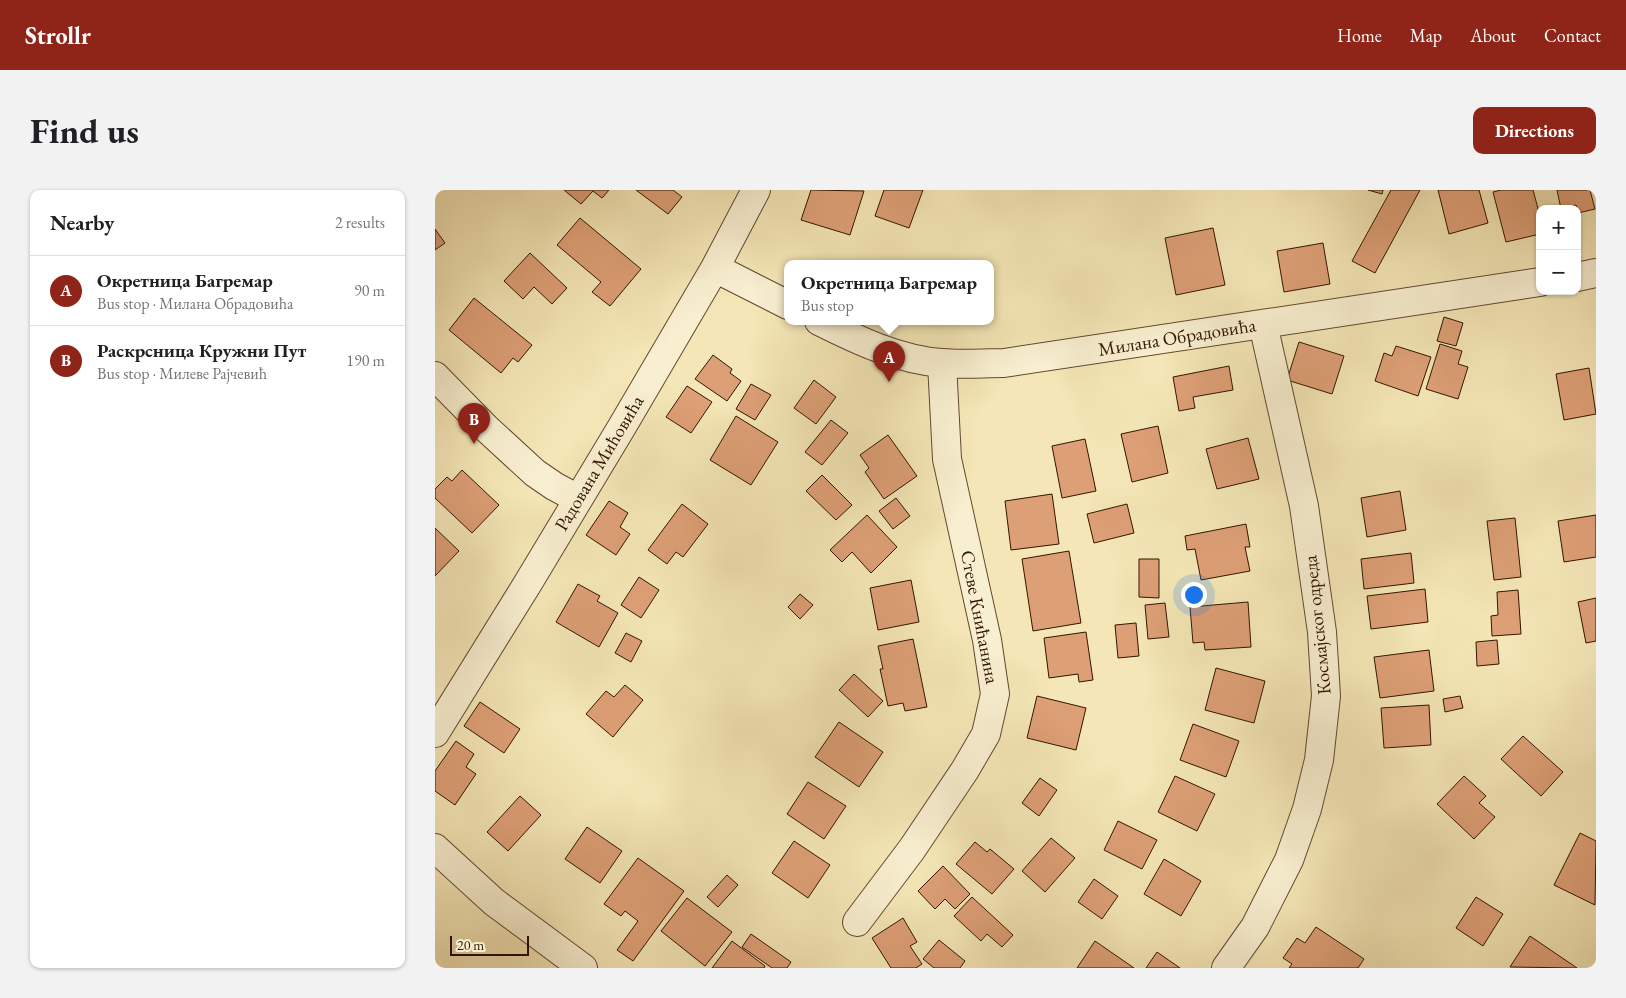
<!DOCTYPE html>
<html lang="en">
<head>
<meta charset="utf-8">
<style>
	:root { --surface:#fff; --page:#f2f2f2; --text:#202124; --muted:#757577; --line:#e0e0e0; --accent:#8f2418 }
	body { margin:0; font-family:"EB Garamond",serif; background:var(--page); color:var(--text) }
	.controls { position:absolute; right:15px; top:15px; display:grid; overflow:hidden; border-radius:10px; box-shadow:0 1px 4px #0004 }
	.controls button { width:45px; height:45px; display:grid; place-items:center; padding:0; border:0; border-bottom:1px solid var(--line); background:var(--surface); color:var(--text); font:25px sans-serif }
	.scale { position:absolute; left:15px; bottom:12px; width:79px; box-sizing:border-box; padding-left:5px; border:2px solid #331401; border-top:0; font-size:14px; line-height:18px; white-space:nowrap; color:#331401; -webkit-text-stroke:4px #f8efd0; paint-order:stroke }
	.you { position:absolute; left:758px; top:404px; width:18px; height:18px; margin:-12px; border:4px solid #fff; border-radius:50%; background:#1a73e8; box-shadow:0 0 0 8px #1a73e833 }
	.badge { display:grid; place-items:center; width:32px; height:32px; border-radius:50%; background:var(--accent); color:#fff; font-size:16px; font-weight:700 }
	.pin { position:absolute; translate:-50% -41px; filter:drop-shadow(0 1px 2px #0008) }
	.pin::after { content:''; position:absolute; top:26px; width:18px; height:15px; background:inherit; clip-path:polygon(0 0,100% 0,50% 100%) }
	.popup { position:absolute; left:349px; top:70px; width:210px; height:65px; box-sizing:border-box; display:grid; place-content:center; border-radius:10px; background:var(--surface); filter:drop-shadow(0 1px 4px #0005); font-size:16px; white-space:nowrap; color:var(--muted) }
	.popup b { font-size:19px; color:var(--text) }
	.popup::after { content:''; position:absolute; left:50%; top:100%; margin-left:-10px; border:10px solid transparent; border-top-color:var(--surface) }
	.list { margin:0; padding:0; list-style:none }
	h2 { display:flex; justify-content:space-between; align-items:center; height:65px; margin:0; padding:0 20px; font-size:21px }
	h2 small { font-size:16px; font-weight:400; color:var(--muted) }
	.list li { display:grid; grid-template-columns:32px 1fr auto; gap:15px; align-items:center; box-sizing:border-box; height:70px; padding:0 20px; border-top:1px solid var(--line) }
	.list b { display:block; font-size:19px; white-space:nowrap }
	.list p { margin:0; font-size:16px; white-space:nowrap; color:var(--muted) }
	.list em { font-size:16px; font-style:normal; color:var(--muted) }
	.map { position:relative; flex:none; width:1161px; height:778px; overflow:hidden; border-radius:10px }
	header { display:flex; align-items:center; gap:30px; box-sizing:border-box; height:70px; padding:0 25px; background:var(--accent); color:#fff }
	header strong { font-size:24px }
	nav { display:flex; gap:28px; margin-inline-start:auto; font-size:18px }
	.intro { display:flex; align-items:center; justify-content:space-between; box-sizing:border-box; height:120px; padding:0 30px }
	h1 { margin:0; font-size:35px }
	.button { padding:12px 22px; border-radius:10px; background:var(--accent); color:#fff; font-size:18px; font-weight:700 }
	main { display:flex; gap:30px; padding:0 30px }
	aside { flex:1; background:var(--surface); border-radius:10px; box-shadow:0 1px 4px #0004 }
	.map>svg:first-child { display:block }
	.building { fill:#dd9f76; stroke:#331401 }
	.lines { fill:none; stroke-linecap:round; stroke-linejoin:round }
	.minor-casing { stroke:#63482e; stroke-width:30 }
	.minor { stroke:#f8efd0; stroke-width:28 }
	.labels { text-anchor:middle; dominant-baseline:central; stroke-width:4; stroke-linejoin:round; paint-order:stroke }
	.street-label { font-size:19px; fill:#331401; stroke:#f8efd0 }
</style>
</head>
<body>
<header>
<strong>Strollr</strong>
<nav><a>Home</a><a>Map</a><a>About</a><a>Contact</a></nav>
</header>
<div class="intro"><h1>Find us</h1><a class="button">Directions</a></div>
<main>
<aside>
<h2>Nearby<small>2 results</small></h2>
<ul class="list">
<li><span class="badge">A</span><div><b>Окретница Багремар</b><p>Bus stop · Милана Обрадовића</p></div><em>90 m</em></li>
<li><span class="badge">B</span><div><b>Раскрсница Кружни Пут</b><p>Bus stop · Милеве Рајчевић</p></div><em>190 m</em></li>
</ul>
</aside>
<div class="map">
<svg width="1161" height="778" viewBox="0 0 1161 778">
	<rect width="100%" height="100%" fill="#f4e6b6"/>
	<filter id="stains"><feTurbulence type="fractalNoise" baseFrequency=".004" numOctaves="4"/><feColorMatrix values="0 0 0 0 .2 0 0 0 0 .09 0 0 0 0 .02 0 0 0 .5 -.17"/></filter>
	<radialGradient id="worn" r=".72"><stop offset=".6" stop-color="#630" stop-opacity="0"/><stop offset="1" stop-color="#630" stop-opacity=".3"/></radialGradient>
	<!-- building -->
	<path class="building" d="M 129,0 L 174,0 L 167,8 L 158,1 L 146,14 Z
		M 201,0 L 238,0 L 247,7 L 233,24 Z
		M 376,0 L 429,1 L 415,45 L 366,30 Z
		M 449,0 L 488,0 L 474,38 L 440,26 Z
		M 933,0 L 948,0 L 947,4 Z
		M 956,0 L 985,0 L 940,83 L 917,71 Z
		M 1003,0 L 1044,0 L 1053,33 L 1014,44 Z
		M 1066,0 L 1098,0 L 1105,26 L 1105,44 L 1071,52 L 1058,2 Z
		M 1122,0 L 1155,0 L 1160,19 L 1143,23 L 1141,15 L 1126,19 Z
		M 145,28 L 206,79 L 175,116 L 157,102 L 166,92 L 122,55 Z
		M 778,38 L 790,95 L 741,105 L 730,48 Z
		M 0,39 L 10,53 L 0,60 Z
		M 888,53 L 895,94 L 849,102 L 842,61 Z
		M 95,63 L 132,98 L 117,114 L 99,97 L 88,109 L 69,91 Z
		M 39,108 L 97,155 L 83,172 L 78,168 L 66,183 L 14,140 Z
		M 1009,127 L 1028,133 L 1021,156 L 1002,151 Z
		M 864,152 L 909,166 L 897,204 L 852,190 Z
		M 1005,154 L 1027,161 L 1023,174 L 1033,177 L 1023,209 L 991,199 Z
		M 961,156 L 996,167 L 983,206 L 940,191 L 949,163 L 957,166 Z
		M 278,165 L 297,179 L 295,183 L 306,191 L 292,211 L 260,189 Z
		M 794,176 L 798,200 L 758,207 L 760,218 L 744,221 L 738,187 Z
		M 1154,178 L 1161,224 L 1129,230 L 1121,184 Z
		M 379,190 L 401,207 L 381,234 L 359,218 Z
		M 316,194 L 336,205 L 320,230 L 301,219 Z
		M 252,196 L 277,212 L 256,243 L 231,227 Z
		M 301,226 L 343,252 L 316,295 L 275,270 Z
		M 396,230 L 413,243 L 387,275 L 370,262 Z
		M 723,236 L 733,283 L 697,292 L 686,244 Z
		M 453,245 L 482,286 L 449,309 L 430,282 L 434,278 L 425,265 Z
		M 813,248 L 824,289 L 782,299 L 771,259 Z
		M 650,249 L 661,301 L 627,308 L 617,256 Z
		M 27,280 L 64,315 L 37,343 L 0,308 L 0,299 L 12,287 L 17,291 Z
		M 387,285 L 417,315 L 401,330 L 371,301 Z
		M 965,301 L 971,340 L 932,347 L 926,308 Z
		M 617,304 L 624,354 L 576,360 L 570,311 Z
		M 461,308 L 475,326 L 458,339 L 444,321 Z
		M 174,311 L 193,323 L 185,337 L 195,344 L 181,365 L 151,345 Z
		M 247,314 L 273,334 L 248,367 L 241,362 L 232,374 L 213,360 Z
		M 692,314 L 699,343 L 659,353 L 652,324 Z
		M 432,325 L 462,357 L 436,383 L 417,362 L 407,372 L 395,360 Z
		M 1161,325 L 1161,367 L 1129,372 L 1123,331 Z
		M 1080,328 L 1086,387 L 1059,390 L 1052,331 Z
		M 811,334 L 815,357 L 810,357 L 815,381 L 766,390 L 760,359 L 752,360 L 750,346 Z
		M 0,338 L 24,361 L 0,386 Z
		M 634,361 L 646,433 L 598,441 L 587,369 Z
		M 976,363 L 979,393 L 929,399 L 926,369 Z
		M 704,369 L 724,369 L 724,408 L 704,407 Z
		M 204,387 L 224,400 L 206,428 L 186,415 Z
		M 476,390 L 484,432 L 443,440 L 435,398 Z
		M 143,394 L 165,406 L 162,411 L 183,423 L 164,457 L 121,432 Z
		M 990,399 L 993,432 L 936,439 L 932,406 Z
		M 1083,400 L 1086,444 L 1057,446 L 1056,426 L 1063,425 L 1062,402 Z
		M 365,404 L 378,415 L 365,429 L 353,417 Z
		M 1161,408 L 1161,451 L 1151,453 L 1143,412 Z
		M 813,412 L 816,457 L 770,460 L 769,452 L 758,453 L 755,417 Z
		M 730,413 L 734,447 L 713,449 L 710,415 Z
		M 701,433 L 704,466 L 683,468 L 680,435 Z
		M 651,442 L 658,490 L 644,492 L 643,484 L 614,488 L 609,448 Z
		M 191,443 L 207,451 L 196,472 L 180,463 Z
		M 478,449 L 492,517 L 470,521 L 468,513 L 453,516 L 445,479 L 448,479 L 443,456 Z
		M 1062,450 L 1064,474 L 1042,476 L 1041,452 Z
		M 994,460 L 999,501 L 945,508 L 939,467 Z
		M 781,478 L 830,491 L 819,533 L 770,520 Z
		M 419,484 L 448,511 L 433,527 L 404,500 Z
		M 190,495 L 208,510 L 178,547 L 151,524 L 171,501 L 179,507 Z
		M 602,506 L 651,518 L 641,560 L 592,548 Z
		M 1025,506 L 1028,518 L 1010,522 L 1008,509 Z
		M 45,512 L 85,539 L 69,563 L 29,536 Z
		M 994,515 L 996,555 L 949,558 L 946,518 Z
		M 404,532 L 448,562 L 424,597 L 380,567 Z
		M 758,534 L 804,551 L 791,587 L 745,570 Z
		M 1088,546 L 1128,582 L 1106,606 L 1066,569 Z
		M 21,551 L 39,564 L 31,577 L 41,584 L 20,615 L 0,601 L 0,581 Z
		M 740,586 L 780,604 L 762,641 L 723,622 Z
		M 1029,586 L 1051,606 L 1044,613 L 1060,627 L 1039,649 L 1002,614 Z
		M 605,588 L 622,600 L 604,626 L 587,613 Z
		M 373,592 L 411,616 L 389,649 L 352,624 Z
		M 85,606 L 106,625 L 73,661 L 52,642 Z
		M 683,631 L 722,650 L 707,679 L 669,660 Z
		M 152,637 L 187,661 L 165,693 L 130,669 Z
		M 1145,643 L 1161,651 L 1160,715 L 1119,695 Z
		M 616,648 L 640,668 L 610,702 L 587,681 Z
		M 359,651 L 395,675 L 373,708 L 337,683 Z
		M 540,652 L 552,662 L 555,659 L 579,679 L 557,704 L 521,674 Z
		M 203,668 L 249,701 L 198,771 L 182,760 L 203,731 L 190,721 L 186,726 L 169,714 Z
		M 729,669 L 766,691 L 746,726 L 709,704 Z
		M 508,676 L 535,704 L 520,719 L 510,709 L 500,719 L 483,701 Z
		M 292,685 L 303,695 L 283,717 L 272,707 Z
		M 659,689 L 683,706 L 667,729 L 643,712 Z
		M 537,707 L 578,745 L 567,757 L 552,744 L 546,751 L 519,726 Z
		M 1041,707 L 1068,724 L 1048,756 L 1021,738 Z
		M 252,708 L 297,742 L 270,776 L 226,741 Z
		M 468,728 L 482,752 L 475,756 L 487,774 L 481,778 L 456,778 L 437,748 Z
		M 881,737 L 929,769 L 923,778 L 854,778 L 857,774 L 848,768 L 862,748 L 870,753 Z
		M 316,744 L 356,772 L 352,778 L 337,778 L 307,757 Z
		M 1095,746 L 1142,778 L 1075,777 Z
		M 504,750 L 530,771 L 525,778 L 499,778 L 488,769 Z
		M 297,751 L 330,776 L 329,778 L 277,778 Z
		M 660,751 L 699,778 L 642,778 Z
		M 722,762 L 745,778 L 711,778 Z"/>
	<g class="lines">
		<!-- minor casing -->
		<g class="minor-casing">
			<path id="minor" d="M 280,78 L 353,115
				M 1142,87 L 1161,83
				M 384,131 C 422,150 464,170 507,173 C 527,175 548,173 569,173 L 1105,92
				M 0,186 L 51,238 L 100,283 L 119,296 L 143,309
				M 0,543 L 93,393 L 188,235 L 280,78 L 321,0
				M 0,658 L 59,712 L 148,778
				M 422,732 L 477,659 L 530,580 L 551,544 L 560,504 L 552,450 L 512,269 L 507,173
				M 791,778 L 820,737 L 854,670 L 872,619 L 884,570 L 891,506 L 887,442 L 869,316 L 828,134"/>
		</g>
		<!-- minor -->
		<use href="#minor" class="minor"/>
	</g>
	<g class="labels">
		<!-- street labels -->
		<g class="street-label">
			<text transform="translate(742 147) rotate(-9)">Милана Обрадовића</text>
			<text transform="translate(164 273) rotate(-59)">Радована Мићовића</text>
			<text transform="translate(545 427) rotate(79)">Стеве Книћанина</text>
			<text transform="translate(882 435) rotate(-96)">Космајског одреда</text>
		</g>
	</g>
	<rect width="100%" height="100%" filter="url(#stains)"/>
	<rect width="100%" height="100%" fill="url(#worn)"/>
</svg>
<div class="controls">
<button>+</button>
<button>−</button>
</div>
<div class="scale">20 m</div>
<div class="you"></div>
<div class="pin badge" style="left:454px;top:192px">A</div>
<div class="popup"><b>Окретница Багремар</b>Bus stop</div>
<div class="pin badge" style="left:39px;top:254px">B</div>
</div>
</main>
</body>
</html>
